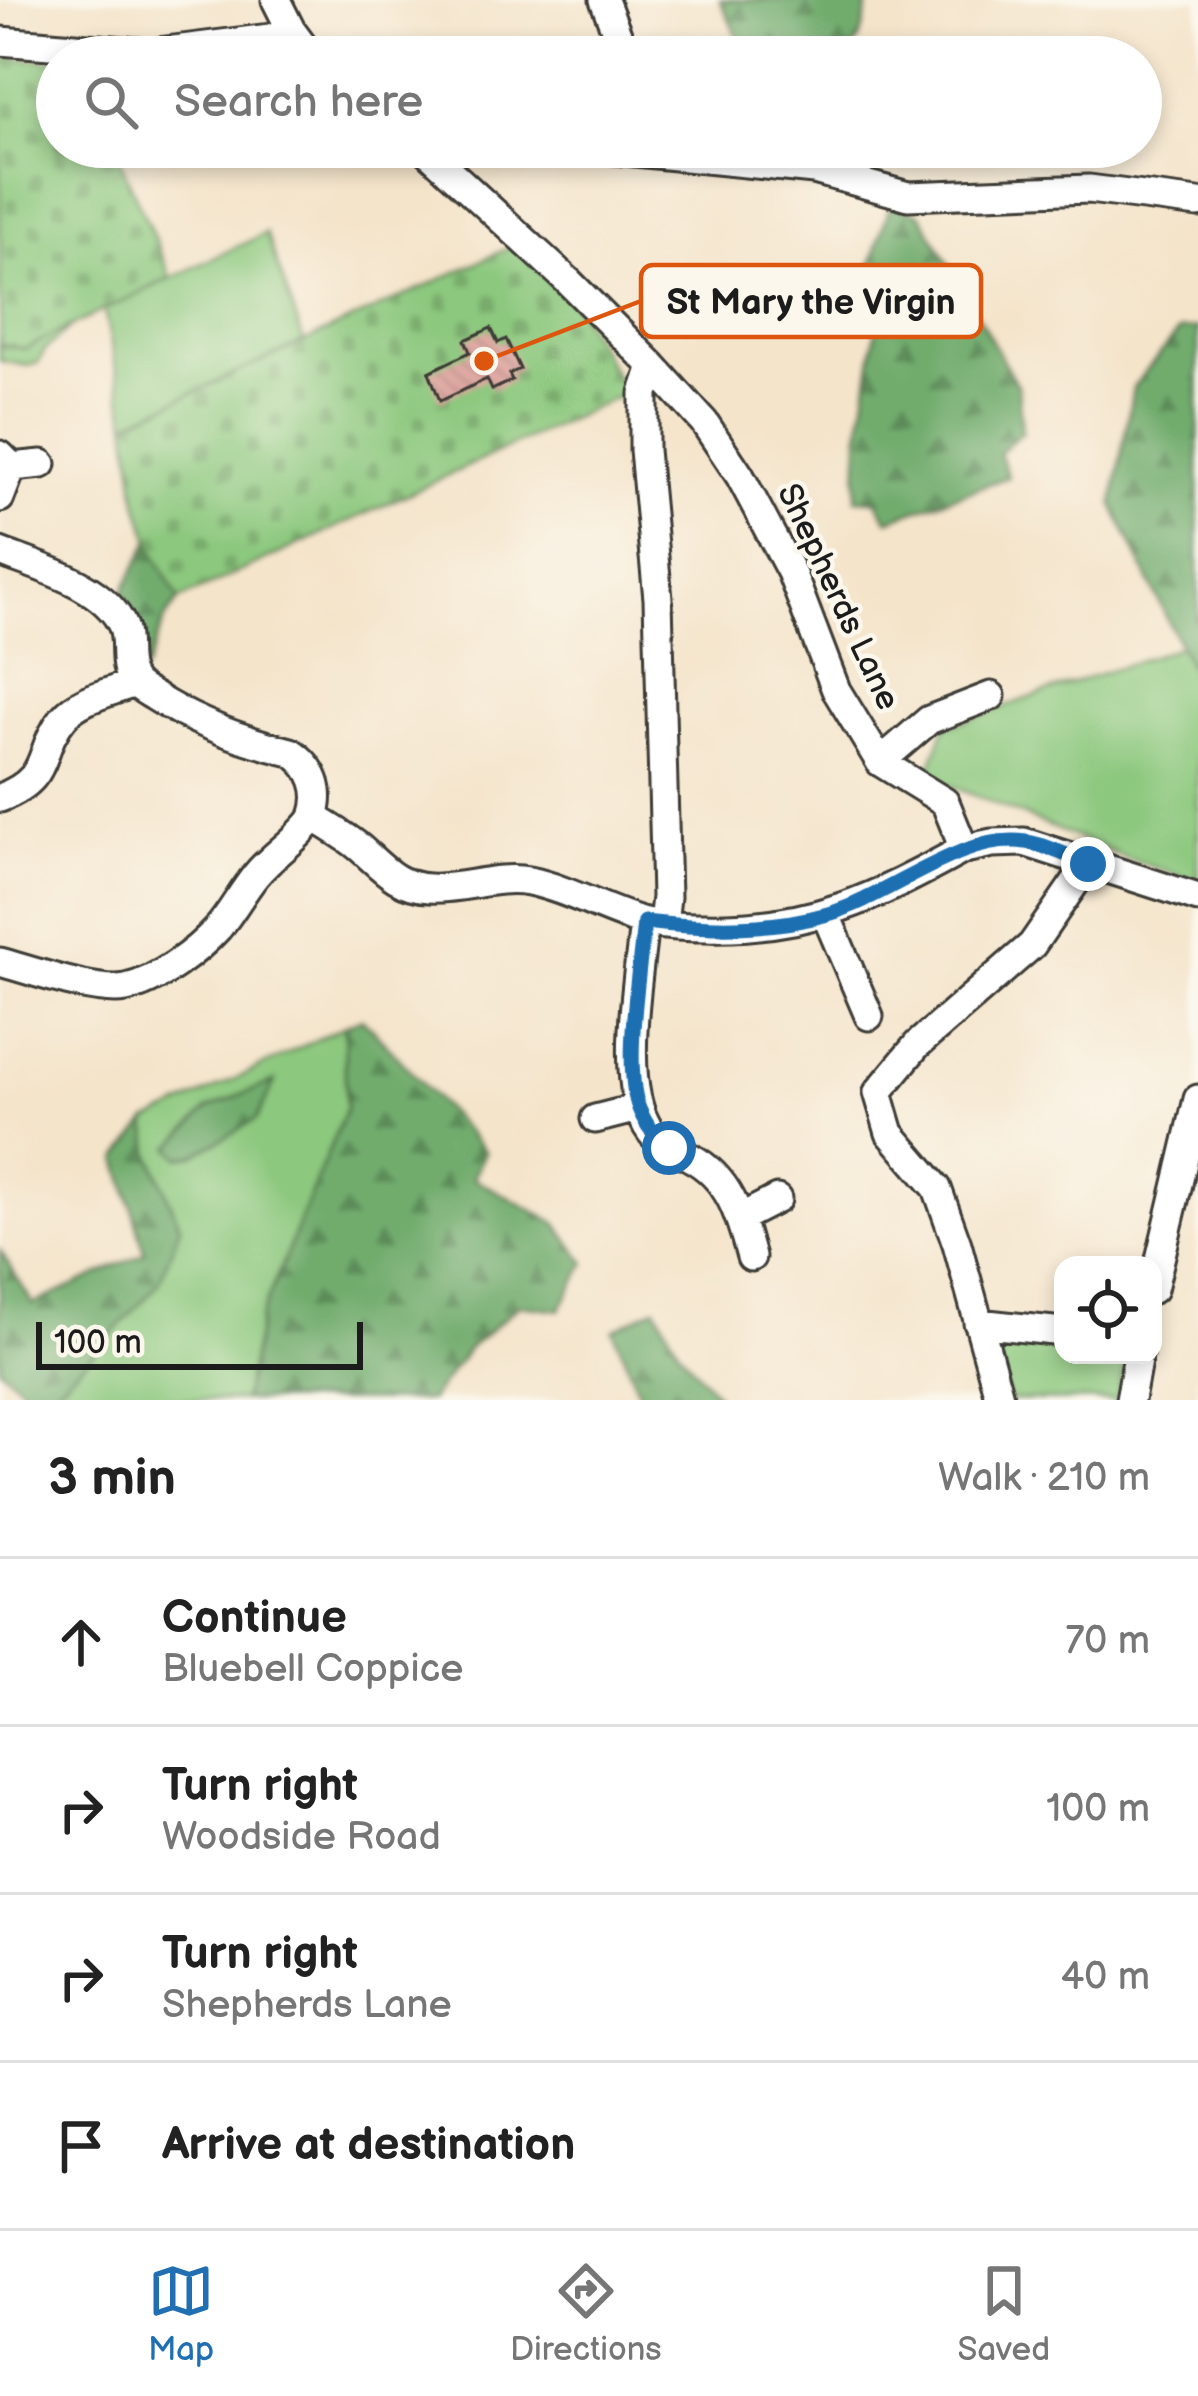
<!DOCTYPE html>
<html lang="en">
<head>
<meta charset="utf-8">
<style>
	:root { --surface:#fff; --page:#f2f2f2; --text:#222; --muted:#767676; --line:#e0e0e0; --accent:#1f6fb2 }
	body { margin:0; font-family:"Balsamiq Sans",sans-serif; background:var(--page); color:var(--text) }
	.controls { position:absolute; right:36px; bottom:36px; display:grid; overflow:hidden; border-radius:24px; box-shadow:0 6px 18px #0003 }
	.controls button { width:108px; height:108px; display:grid; place-items:center; padding:0; border:0; border-bottom:3px solid var(--line); background:var(--surface); color:var(--text); font:60px sans-serif }
	.scale { position:absolute; left:36px; bottom:30px; width:327px; box-sizing:border-box; padding-left:12px; border:6px solid #1c1c1c; border-top:0; font-size:33px; line-height:42px; white-space:nowrap; color:#1c1c1c; -webkit-text-stroke:9px #fbf7ec; paint-order:stroke }
	.stop { position:absolute; width:36px; height:36px; margin:-27px; border:9px solid #1f6fb2; border-radius:50%; background:#fff }
	.stop.end { background:#1f6fb2; border-color:#fff; box-shadow:0 3px 12px #0008 }
	.list { margin:0; padding:0; list-style:none }
	h2 { display:flex; justify-content:space-between; align-items:center; height:156px; margin:0; padding:0 48px; font-size:51px }
	h2 small { font-size:39px; font-weight:400; color:var(--muted) }
	.list li { display:grid; grid-template-columns:78px 1fr auto; gap:36px; align-items:center; box-sizing:border-box; height:168px; padding:0 48px; border-top:3px solid var(--line) }
	.list b { display:block; font-size:45px; white-space:nowrap }
	.list p { margin:0; font-size:39px; white-space:nowrap; color:var(--muted) }
	.list em { font-size:39px; font-style:normal; color:var(--muted) }
	.icon { flex:none; width:66px; height:66px; fill:none; stroke:currentColor; stroke-width:2; stroke-linecap:round; stroke-linejoin:round }
	.map { position:relative; flex:none; width:1198px; height:1400px; overflow:hidden }
	.search { position:absolute; background:var(--surface); box-shadow:0 6px 18px #0003; left:36px; right:36px; top:36px; height:132px; display:flex; align-items:center; gap:30px; box-sizing:border-box; padding:0 42px; border-radius:66px; color:var(--muted); font-size:45px }
	.sheet { height:828px; background:var(--surface) }
	nav { display:flex; justify-content:space-around; align-items:center; box-sizing:border-box; height:168px; border-top:3px solid var(--line); background:var(--surface); font-size:33px; color:var(--muted) }
	nav a { display:grid; justify-items:center; gap:6px }
	nav .on { color:var(--accent) }
	.map>svg:first-child { display:block }
	.grass { fill:#8cc87e; stroke:#54724d; stroke-width:3 }
	.forest { fill:url(#forest-firs); stroke:#466444; stroke-width:3 }
	.cemetery { fill:url(#cemetery-stones); stroke:#54724d; stroke-width:3 }
	.building { fill:url(#building-back-hatch) }
	.lines { fill:none; stroke-linecap:round; stroke-linejoin:round }
	.minor-casing { stroke:#3c3a36; stroke-width:33 }
	.minor { stroke:#fff; stroke-width:27 }
	.route { stroke:#1f6fb2; stroke-width:15 }
	.labels { text-anchor:middle; dominant-baseline:central; stroke-width:9; stroke-linejoin:round; paint-order:stroke }
	.street-label { font-size:33px; fill:#1c1c1c; stroke:#fbf7ec }
	.leader { fill:none; stroke:#de560d; stroke-width:4.5 }
	.callout-dot { fill:#de560d; stroke:#fbf7ec; stroke-width:4.5 }
	.callout { fill:#fbf7ec; stroke:#de560d; stroke-width:4.5 }
	.callout-label { font-size:36px; text-anchor:middle; font-weight:bold; fill:#1c1c1c }
</style>
</head>
<body>
<div class="map">
<svg width="1198" height="1400" viewBox="0 0 1198 1400">
	<defs>
		<pattern id="forest-firs" width="22" height="20" patternUnits="userSpaceOnUse" patternTransform="scale(3)"><rect width="22" height="20" fill="#71ac6d"/><path d="M5 1l3.5 6h-7zM16 11l3.5 6h-7z" fill="#5c8b59"/></pattern>
		<pattern id="cemetery-stones" width="16" height="16" patternUnits="userSpaceOnUse" patternTransform="scale(3)"><rect width="16" height="16" fill="#8cc87e"/><path d="M2 7V4a2 2 0 0 1 4 0v3zM10 15v-3a2 2 0 0 1 4 0v3z" fill="#78ab6c"/></pattern>
		<pattern id="building-back-hatch" width="6" height="6" patternUnits="userSpaceOnUse" patternTransform="scale(3)"><rect width="6" height="6" fill="#dfa8a2"/><path d="M-1 5l2 2M0 0l6 6M5-1l2 2" fill="none" stroke="#bf908b"/></pattern>
	</defs>
	<rect width="100%" height="100%" fill="#fbf7ec"/>
	<filter id="ink" filterUnits="userSpaceOnUse"><feTurbulence type="fractalNoise" baseFrequency=".00833" numOctaves="2"/><feDisplacementMap in="SourceGraphic" scale="24" xChannelSelector="R" yChannelSelector="G"/><feConvolveMatrix kernelMatrix="1 2 1 2 8 2 1 2 1" color-interpolation-filters="sRGB"/></filter>
	<filter id="wash" filterUnits="userSpaceOnUse"><feTurbulence type="fractalNoise" baseFrequency=".004" numOctaves="4" result="noise"/><feDisplacementMap in="SourceGraphic" scale="48" xChannelSelector="R" yChannelSelector="G"/><feGaussianBlur stdDeviation="2.7" result="paint"/><feColorMatrix in="noise" values="0 0 0 0 0 0 0 0 0 0 0 0 0 0 0 0 0 1.4 0 .05"/><feComposite in="paint" operator="in"/></filter>
	<g filter="url(#wash)">
		<rect width="100%" height="100%" fill="#f4e4ca"/>
		<!-- grass -->
		<path class="grass" d="M 266,233 L 304,342 L 127,423 L 104,310 Z
			M 73,325 L 45,350 L 38,363 L 28,366 L 0,361 L 0,345 L 25,349 Z
			M 1181,646 L 1198,684 L 1198,882 L 1126,858 L 927,776 L 945,727 Z
			M 344,1026 L 346,1108 L 261,1316 L 243,1400 L 44,1400 L 104,1343 L 159,1282 L 180,1226 L 150,1153 L 147,1122 Z
			M 1003,1332 L 1063,1338 L 1063,1355 L 1126,1356 L 1117,1400 L 1008,1400 L 993,1340 Z"/>
		<!-- forest -->
		<path class="forest" d="M 720,0 L 868,0 C 865,24 864,47 839,57 L 748,57 Z
			M 890,205 L 920,213 L 1018,387 L 1022,432 L 999,453 L 1008,477 L 888,520 L 876,500 L 856,499 L 859,440 L 881,296 L 867,278 Z
			M 1198,328 L 1198,684 L 1113,505 L 1133,387 L 1180,330 Z
			M 150,540 L 179,600 L 165,619 L 145,671 C 142,641 139,618 122,593 Z
			M 362,1018 L 485,1152 L 473,1178 L 556,1223 L 586,1263 L 560,1310 L 519,1305 L 469,1348 L 430,1400 L 243,1400 L 261,1316 L 346,1108 L 344,1026 Z
			M 275,1081 L 257,1119 L 194,1155 L 179,1157 L 171,1147 L 209,1108 Z
			M 147,1122 L 150,1153 L 180,1226 L 159,1283 L 104,1343 L 44,1400 L 36,1400 L 0,1368 L 0,1250 L 33,1304 L 145,1253 L 118,1159 Z
			M 656,1307 L 679,1350 L 721,1400 L 642,1400 L 613,1330 Z"/>
		<!-- cemetery -->
		<path class="cemetery" d="M 0,57 L 57,61 L 57,147 L 114,147 L 171,277 L 25,349 L 0,345 Z
			M 513,246 L 575,306 L 626,393 L 179,600 L 154,553 L 137,500 L 127,423 Z"/>
		<g id="blocks">
			<!-- building -->
			<path class="building" d="M 491,328 L 498,343 L 506,339 L 520,369 L 509,374 L 512,380 L 492,390 L 487,379 L 440,401 L 429,372 L 470,352 L 465,340 Z"/>
		</g>
	</g>
	<g filter="url(#ink)">
		<use href="#blocks" fill-opacity="0" stroke="#3c3a36" stroke-width="3"/>
		<g class="lines">
			<!-- minor casing -->
			<g class="minor-casing">
				<path id="minor" d="M 276,0 L 291,30 L 311,57
					M 604,0 L 621,44 L 622,57
					M 0,41 L 150,53 L 270,38 L 291,30
					M 423,147 L 566,279 L 653,366 L 704,422 L 740,476 L 791,572 L 836,690 L 880,762 L 945,802 L 964,849 L 992,843 L 1024,842 L 1198,898
					M 585,147 L 814,170 L 908,196 L 1089,189 L 1198,203
					M 653,366 L 644,393 L 644,450 L 658,599 L 666,897 L 663,924
					M 0,455 L 12,467 L 42,464
					M 0,498 L 12,467
					M 0,552 C 39,567 106,585 123,627 C 129,644 121,665 133,681 C 138,688 147,692 155,697 C 197,724 242,740 291,752 C 314,767 323,791 314,817 C 329,827 346,836 360,848 C 382,867 397,887 429,888 C 463,890 495,875 529,881 C 568,889 603,910 641,921 C 661,926 684,927 705,927 C 809,930 875,898 964,849
					M 880,762 L 929,720 L 991,696
					M 0,798 C 54,777 35,752 64,717 C 80,698 112,692 134,683
					M 826,915 L 869,1016
					M 644,922 C 639,977 617,1087 651,1132 C 661,1145 677,1150 690,1157 C 730,1178 740,1216 751,1257
					M 0,962 C 30,970 97,994 126,988 C 158,981 196,952 218,928 C 232,912 242,892 256,875 C 273,854 298,840 314,817
					M 595,1119 L 638,1108
					M 740,1218 L 777,1199
					M 1153,1289 L 1198,1099
					M 978,1323 L 1063,1332
					M 1000,1400 L 957,1244 L 937,1188 L 890,1133 L 878,1092 L 917,1045 L 1032,945 L 1088,864
					M 1130,1400 L 1138,1355"/>
			</g>
			<!-- minor -->
			<use href="#minor" class="minor"/>
		</g>
	</g>
	<g class="lines" filter="url(#ink)">
		<!-- route -->
		<path class="route" d="M 669,1148 C 656,1137 647,1127 640,1111 C 622,1071 640,968 644,922 C 706,929 768,931 828,914 C 891,896 962,832 1026,842 C 1047,845 1068,856 1088,864"/>
	</g>
	<g class="labels">
		<!-- street labels -->
		<g class="street-label">
			<text transform="translate(838 597) rotate(65)">Shepherds Lane</text>
		</g>
	</g>
	<!-- callouts -->
	<path class="leader" d="M484 361L641 301"/>
	<circle class="callout-dot" cx="484" cy="361" r="12"/>
	<rect class="callout" x="641" y="265" width="340" height="72" rx="12"/>
	<g class="callout-label">
		<text x="811" y="314">St Mary the Virgin</text>
	</g>
</svg>
<div class="controls">
<button><svg class="icon" aria-label="locate" viewBox="0 0 24 24"><circle cx="12" cy="12" r="6"/><path d="M12 2v4M12 18v4M2 12h4M18 12h4"/></svg></button>
</div>
<div class="scale">100 m</div>
<div class="stop" style="left:669px;top:1148px"></div>
<div class="stop end" style="left:1088px;top:864px"></div>
<div class="search"><svg class="icon" aria-label="search" viewBox="0 0 24 24"><circle cx="10" cy="10" r="6"/><path d="M15 15l6 6"/></svg>Search here</div>
</div>
<section class="sheet">
<h2>3 min<small>Walk · 210 m</small></h2>
<ul class="list">
<li><svg class="icon" aria-label="ahead" viewBox="0 0 24 24"><path d="M12 20V5M6 11l6-6 6 6"/></svg><div><b>Continue</b><p>Bluebell Coppice</p></div><em>70 m</em></li>
<li><svg class="icon" aria-label="right" viewBox="0 0 24 24"><path d="M7 20v-9h11M14 6l5 5-5 5"/></svg><div><b>Turn right</b><p>Woodside Road</p></div><em>100 m</em></li>
<li><svg class="icon" aria-label="right" viewBox="0 0 24 24"><path d="M7 20v-9h11M14 6l5 5-5 5"/></svg><div><b>Turn right</b><p>Shepherds Lane</p></div><em>40 m</em></li>
<li><svg class="icon" aria-label="arrive" viewBox="0 0 24 24"><path d="M6 21V4h12l-3 4 3 4H6"/></svg><div><b>Arrive at destination</b></div></li>
</ul>
</section>
<nav>
<a class="on"><svg class="icon" aria-label="map" viewBox="0 0 24 24"><path d="M3 6l6-2 6 2 6-2v14l-6 2-6-2-6 2zM9 4v14M15 6v14"/></svg>Map</a>
<a><svg class="icon" aria-label="directions" viewBox="0 0 24 24"><path d="M12 3l9 9-9 9-9-9zM9 14v-3h6M13 9l2 2-2 2"/></svg>Directions</a>
<a><svg class="icon" aria-label="saved" viewBox="0 0 24 24"><path d="M7 4h10v16l-5-4-5 4z"/></svg>Saved</a>
</nav>
</body>
</html>
